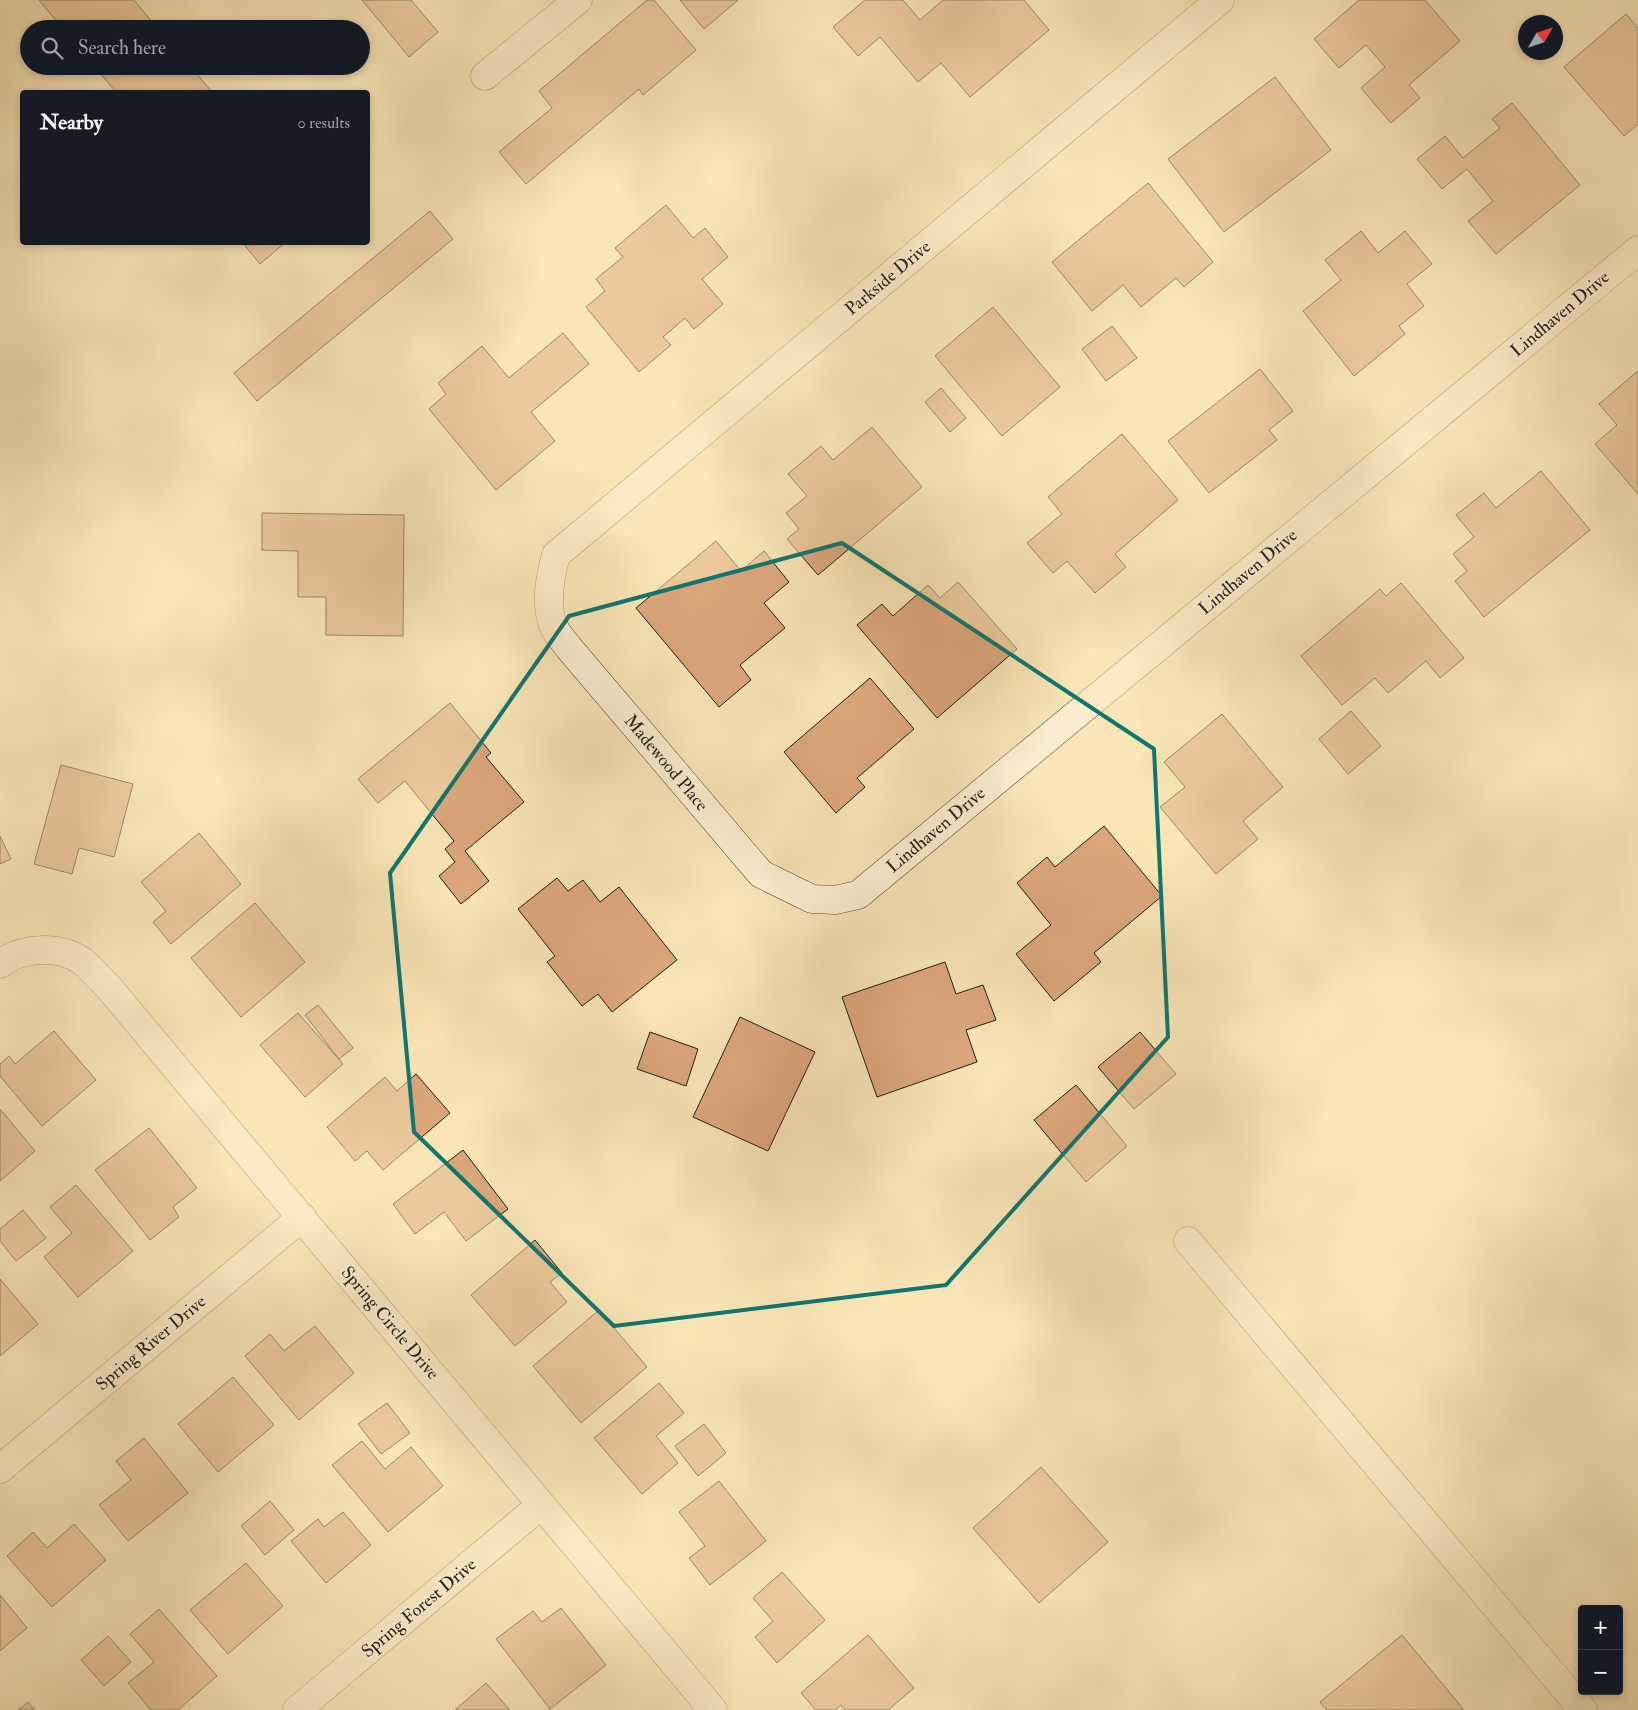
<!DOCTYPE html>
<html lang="en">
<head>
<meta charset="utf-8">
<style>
	:root { --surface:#171b24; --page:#20242c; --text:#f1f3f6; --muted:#9ea1a6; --line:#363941 }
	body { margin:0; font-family:"IM FELL Double Pica",serif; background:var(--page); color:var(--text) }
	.controls { position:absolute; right:15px; bottom:15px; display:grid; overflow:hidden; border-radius:5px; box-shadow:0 2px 8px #0003 }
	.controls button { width:45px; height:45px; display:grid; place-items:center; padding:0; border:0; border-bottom:1px solid var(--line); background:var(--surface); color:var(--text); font:25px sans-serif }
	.compass { position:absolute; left:1518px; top:15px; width:45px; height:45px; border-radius:50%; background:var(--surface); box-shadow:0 2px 8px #0003; rotate:51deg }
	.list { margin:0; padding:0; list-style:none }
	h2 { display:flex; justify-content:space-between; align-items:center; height:65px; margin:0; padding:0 20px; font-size:21px }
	h2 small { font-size:16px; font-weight:400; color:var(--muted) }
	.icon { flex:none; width:28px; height:28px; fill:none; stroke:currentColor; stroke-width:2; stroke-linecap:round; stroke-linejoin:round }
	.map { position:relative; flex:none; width:1638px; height:1710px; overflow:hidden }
	.search { position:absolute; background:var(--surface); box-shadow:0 2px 8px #0003; left:20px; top:20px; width:350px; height:55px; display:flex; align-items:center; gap:12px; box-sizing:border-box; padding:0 18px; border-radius:28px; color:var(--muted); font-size:19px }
	.panel { position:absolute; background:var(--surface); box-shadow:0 2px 8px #0003; left:20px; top:90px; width:350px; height:155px; border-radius:5px }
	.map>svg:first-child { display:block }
	.building { fill:#dca67b; stroke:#231b12 }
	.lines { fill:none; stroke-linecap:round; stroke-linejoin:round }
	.minor-casing { stroke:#584e3b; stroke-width:29 }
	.minor { stroke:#fbeed0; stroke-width:28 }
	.marked { fill:none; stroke:#0f766e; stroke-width:4; stroke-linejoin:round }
	.labels { text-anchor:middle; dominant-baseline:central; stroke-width:4.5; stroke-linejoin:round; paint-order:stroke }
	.street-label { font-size:18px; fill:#231b12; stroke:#fbeed0 }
</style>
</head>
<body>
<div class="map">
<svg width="1638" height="1710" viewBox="0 0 1638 1710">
	<rect width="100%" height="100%" fill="#f9e5b6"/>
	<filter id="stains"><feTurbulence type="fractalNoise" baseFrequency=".004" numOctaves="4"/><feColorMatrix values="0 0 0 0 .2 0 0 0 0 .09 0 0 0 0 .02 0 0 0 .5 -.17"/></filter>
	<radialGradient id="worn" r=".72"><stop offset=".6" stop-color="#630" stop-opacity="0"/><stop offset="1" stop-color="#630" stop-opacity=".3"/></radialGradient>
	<!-- building -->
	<path class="building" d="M 39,0 L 134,0 L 158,29 L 63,29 Z
		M 362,0 L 411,0 L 438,32 L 409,57 Z
		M 647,0 L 654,0 L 696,50 L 643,95 L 639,89 L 526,184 L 499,152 L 552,108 L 539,91 Z
		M 680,0 L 738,0 L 704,29 Z
		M 865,0 L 903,0 L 920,20 L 943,0 L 1024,0 L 1049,30 L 970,97 L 941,63 L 918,82 L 880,37 L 858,56 L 833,27 Z
		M 1359,0 L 1425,0 L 1460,41 L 1409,85 L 1420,98 L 1391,123 L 1361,88 L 1385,67 L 1366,45 L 1339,68 L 1314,39 Z
		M 1626,14 L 1638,28 L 1638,124 L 1624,136 L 1564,67 Z
		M 94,66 L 190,66 L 212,92 L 116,92 Z
		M 1275,77 L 1331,150 L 1224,232 L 1168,159 Z
		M 1512,103 L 1580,185 L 1496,254 L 1468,221 L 1493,201 L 1467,169 L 1442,189 L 1417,159 L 1445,136 L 1463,158 L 1500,128 L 1492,119 Z
		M 1148,183 L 1213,262 L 1184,287 L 1176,278 L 1141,307 L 1123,285 L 1092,311 L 1052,262 Z
		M 666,205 L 693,238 L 705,228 L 728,257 L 702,279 L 723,304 L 694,329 L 685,318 L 663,337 L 671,345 L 639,372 L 586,307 L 605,291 L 596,279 L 623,257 L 615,248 Z
		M 430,211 L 453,239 L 257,401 L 234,373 Z
		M 1361,231 L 1378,253 L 1405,231 L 1432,264 L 1407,284 L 1424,306 L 1399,326 L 1405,334 L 1354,376 L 1303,311 L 1341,280 L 1325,260 Z
		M 242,242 L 286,242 L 260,264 Z
		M 993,307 L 1060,387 L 1002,436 L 935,356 Z
		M 1112,326 L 1137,358 L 1106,381 L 1082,349 Z
		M 563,333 L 589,364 L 531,412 L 555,441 L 496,490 L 429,409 L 446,394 L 438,383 L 482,346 L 509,378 Z
		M 1260,369 L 1293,411 L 1269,430 L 1277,440 L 1209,493 L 1168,441 Z
		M 1638,371 L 1638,494 L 1595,444 L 1617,425 L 1599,404 Z
		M 941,388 L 966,418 L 950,432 L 925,402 Z
		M 872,427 L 922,487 L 818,575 L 787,539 L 799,529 L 786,513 L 807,496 L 788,474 L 821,446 L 833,460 Z
		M 1122,434 L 1178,500 L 1115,554 L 1126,567 L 1095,593 L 1067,561 L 1053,573 L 1027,543 L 1062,514 L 1048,497 Z
		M 1541,471 L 1590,530 L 1484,617 L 1455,581 L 1467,571 L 1453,554 L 1474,537 L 1456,515 L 1484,493 L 1496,508 Z
		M 262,513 L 404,515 L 403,636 L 326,635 L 326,597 L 298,597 L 298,551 L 262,550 Z
		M 716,541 L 741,571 L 764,551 L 789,582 L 764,603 L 785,628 L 740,665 L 751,680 L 719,707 L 636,608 Z
		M 958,582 L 1017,649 L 937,718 L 857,625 L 882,604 L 893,616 L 928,585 L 940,598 Z
		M 1401,583 L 1464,658 L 1440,678 L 1426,661 L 1388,693 L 1375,678 L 1342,705 L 1301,656 L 1380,589 L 1386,596 Z
		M 870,678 L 914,729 L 857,778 L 865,787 L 836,813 L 784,752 Z
		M 450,703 L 491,753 L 486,757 L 524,802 L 465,851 L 489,881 L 461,904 L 439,876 L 455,862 L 445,849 L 454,841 L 405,781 L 378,803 L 358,779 Z
		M 1351,711 L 1381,746 L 1348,774 L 1319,739 Z
		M 1222,714 L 1283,787 L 1243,821 L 1258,839 L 1216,874 L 1160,807 L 1185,787 L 1164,762 Z
		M 61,765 L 133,784 L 114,857 L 79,848 L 72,874 L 34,864 Z
		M 1104,826 L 1162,896 L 1094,953 L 1101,962 L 1054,1001 L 1016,954 L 1051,925 L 1017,883 L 1047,857 L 1055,867 Z
		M 199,833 L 241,884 L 171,944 L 153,922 L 166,911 L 141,882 Z
		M 0,836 L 11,859 L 0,864 Z
		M 557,878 L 568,891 L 583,880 L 600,902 L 619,887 L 677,960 L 612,1012 L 598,994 L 582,1006 L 547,962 L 555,956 L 518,909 Z
		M 255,903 L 305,962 L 241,1017 L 191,958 Z
		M 945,962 L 956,994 L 983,985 L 996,1020 L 966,1030 L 977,1062 L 877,1097 L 842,997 Z
		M 318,1005 L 353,1048 L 339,1059 L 305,1015 Z
		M 298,1013 L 343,1064 L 305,1097 L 260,1045 Z
		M 740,1017 L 815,1052 L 768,1151 L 693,1117 Z
		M 54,1031 L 96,1080 L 42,1126 L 0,1076 L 0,1064 L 9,1056 L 15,1064 Z
		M 650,1032 L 698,1049 L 686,1086 L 637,1069 Z
		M 1140,1032 L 1176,1074 L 1134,1109 L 1098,1067 Z
		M 416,1074 L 450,1113 L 383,1170 L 367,1151 L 355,1161 L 327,1127 L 385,1077 L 397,1091 Z
		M 1076,1085 L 1127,1146 L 1086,1182 L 1034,1120 Z
		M 0,1109 L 35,1151 L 0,1181 Z
		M 149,1128 L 197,1188 L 173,1207 L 179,1217 L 150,1240 L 95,1170 Z
		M 463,1150 L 508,1209 L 466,1241 L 444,1212 L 415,1234 L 393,1204 Z
		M 76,1185 L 133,1251 L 78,1297 L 44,1257 L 72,1233 L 50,1207 Z
		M 23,1210 L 46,1238 L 16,1261 L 0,1241 L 0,1229 Z
		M 535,1240 L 562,1273 L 550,1282 L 567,1302 L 515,1346 L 471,1295 Z
		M 0,1279 L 38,1324 L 0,1356 Z
		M 599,1310 L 647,1367 L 581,1423 L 533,1366 Z
		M 315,1326 L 354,1373 L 299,1420 L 245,1356 L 270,1334 L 284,1351 Z
		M 233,1377 L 274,1425 L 218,1472 L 178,1424 Z
		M 659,1383 L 684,1413 L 656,1436 L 678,1463 L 642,1494 L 594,1438 Z
		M 387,1403 L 410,1433 L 381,1454 L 358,1424 Z
		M 704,1424 L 726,1453 L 698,1476 L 675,1446 Z
		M 144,1438 L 188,1493 L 128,1541 L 99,1505 L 131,1480 L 116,1461 Z
		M 362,1441 L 385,1469 L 411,1447 L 443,1486 L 388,1532 L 332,1465 Z
		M 1041,1467 L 1108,1542 L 1039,1603 L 973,1528 Z
		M 719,1481 L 766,1541 L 710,1585 L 689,1558 L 705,1546 L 679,1512 Z
		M 270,1501 L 294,1530 L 265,1555 L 241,1526 Z
		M 343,1512 L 371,1545 L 326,1583 L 291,1541 L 318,1519 L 324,1527 Z
		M 74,1524 L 106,1560 L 52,1607 L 7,1556 L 33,1532 L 47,1548 Z
		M 246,1563 L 283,1606 L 228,1654 L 190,1610 Z
		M 782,1572 L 825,1620 L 777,1663 L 755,1637 L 773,1621 L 753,1598 Z
		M 0,1595 L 27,1628 L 0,1651 Z
		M 561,1608 L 606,1665 L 550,1709 L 496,1639 L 533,1611 L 542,1622 Z
		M 159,1609 L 217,1676 L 178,1710 L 151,1710 L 128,1683 L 154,1662 L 130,1634 Z
		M 868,1635 L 914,1688 L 888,1710 L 845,1710 L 841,1705 L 835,1710 L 816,1710 L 801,1693 Z
		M 1402,1635 L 1464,1710 L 1327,1710 L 1320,1702 Z
		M 108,1636 L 131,1662 L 104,1686 L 81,1660 Z
		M 486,1683 L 510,1710 L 455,1710 Z
		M 28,1702 L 35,1710 L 18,1710 Z"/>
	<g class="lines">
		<!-- minor casing -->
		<g class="minor-casing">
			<path id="minor" d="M 1220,0 L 556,555 C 550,577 545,603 553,625 C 556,633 564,641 569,648 L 761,874 L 812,899 L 835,900 L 858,895 L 1638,250
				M 485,76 L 578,0
				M 0,964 C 21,947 59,945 82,961 C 92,969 101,980 110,989 L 713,1710
				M 1188,1241 L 1583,1710
				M 0,1469 L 302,1217
				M 297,1710 L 541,1505"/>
		</g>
		<!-- minor -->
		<use href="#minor" class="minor"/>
	</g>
	<!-- marked area -->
	<path d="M0 0H1638V1710H0ZM 842,543 L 1154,749 L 1168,1037 L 946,1285 L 614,1326 L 414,1132 L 390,873 L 569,616 Z" fill="#f9e5b6" fill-opacity=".55" fill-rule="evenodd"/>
	<path class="marked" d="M 842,543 L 1154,749 L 1168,1037 L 946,1285 L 614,1326 L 414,1132 L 390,873 L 569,616 Z"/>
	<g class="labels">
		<!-- street labels -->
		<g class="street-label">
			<text transform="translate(888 278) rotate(-40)">Parkside Drive</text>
			<text transform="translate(1560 314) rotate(-40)">Lindhaven Drive</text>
			<text transform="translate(1248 572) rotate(-40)">Lindhaven Drive</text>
			<text transform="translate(666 763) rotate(50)">Madewood Place</text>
			<text transform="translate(936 830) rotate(-40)">Lindhaven Drive</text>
			<text transform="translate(390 1323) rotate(50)">Spring Circle Drive</text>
			<text transform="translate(151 1343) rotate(-40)">Spring River Drive</text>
			<text transform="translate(419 1608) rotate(-40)">Spring Forest Drive</text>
		</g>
	</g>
	<rect width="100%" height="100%" filter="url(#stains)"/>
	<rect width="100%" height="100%" fill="url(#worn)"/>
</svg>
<div class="controls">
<button>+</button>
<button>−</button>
</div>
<svg class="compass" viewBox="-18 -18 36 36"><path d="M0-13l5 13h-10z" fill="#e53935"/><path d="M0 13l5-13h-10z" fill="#9ea1a6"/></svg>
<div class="search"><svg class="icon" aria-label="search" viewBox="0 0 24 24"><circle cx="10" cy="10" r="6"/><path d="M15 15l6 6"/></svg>Search here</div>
<section class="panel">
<h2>Nearby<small>0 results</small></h2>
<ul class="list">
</ul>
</section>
</div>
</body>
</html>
